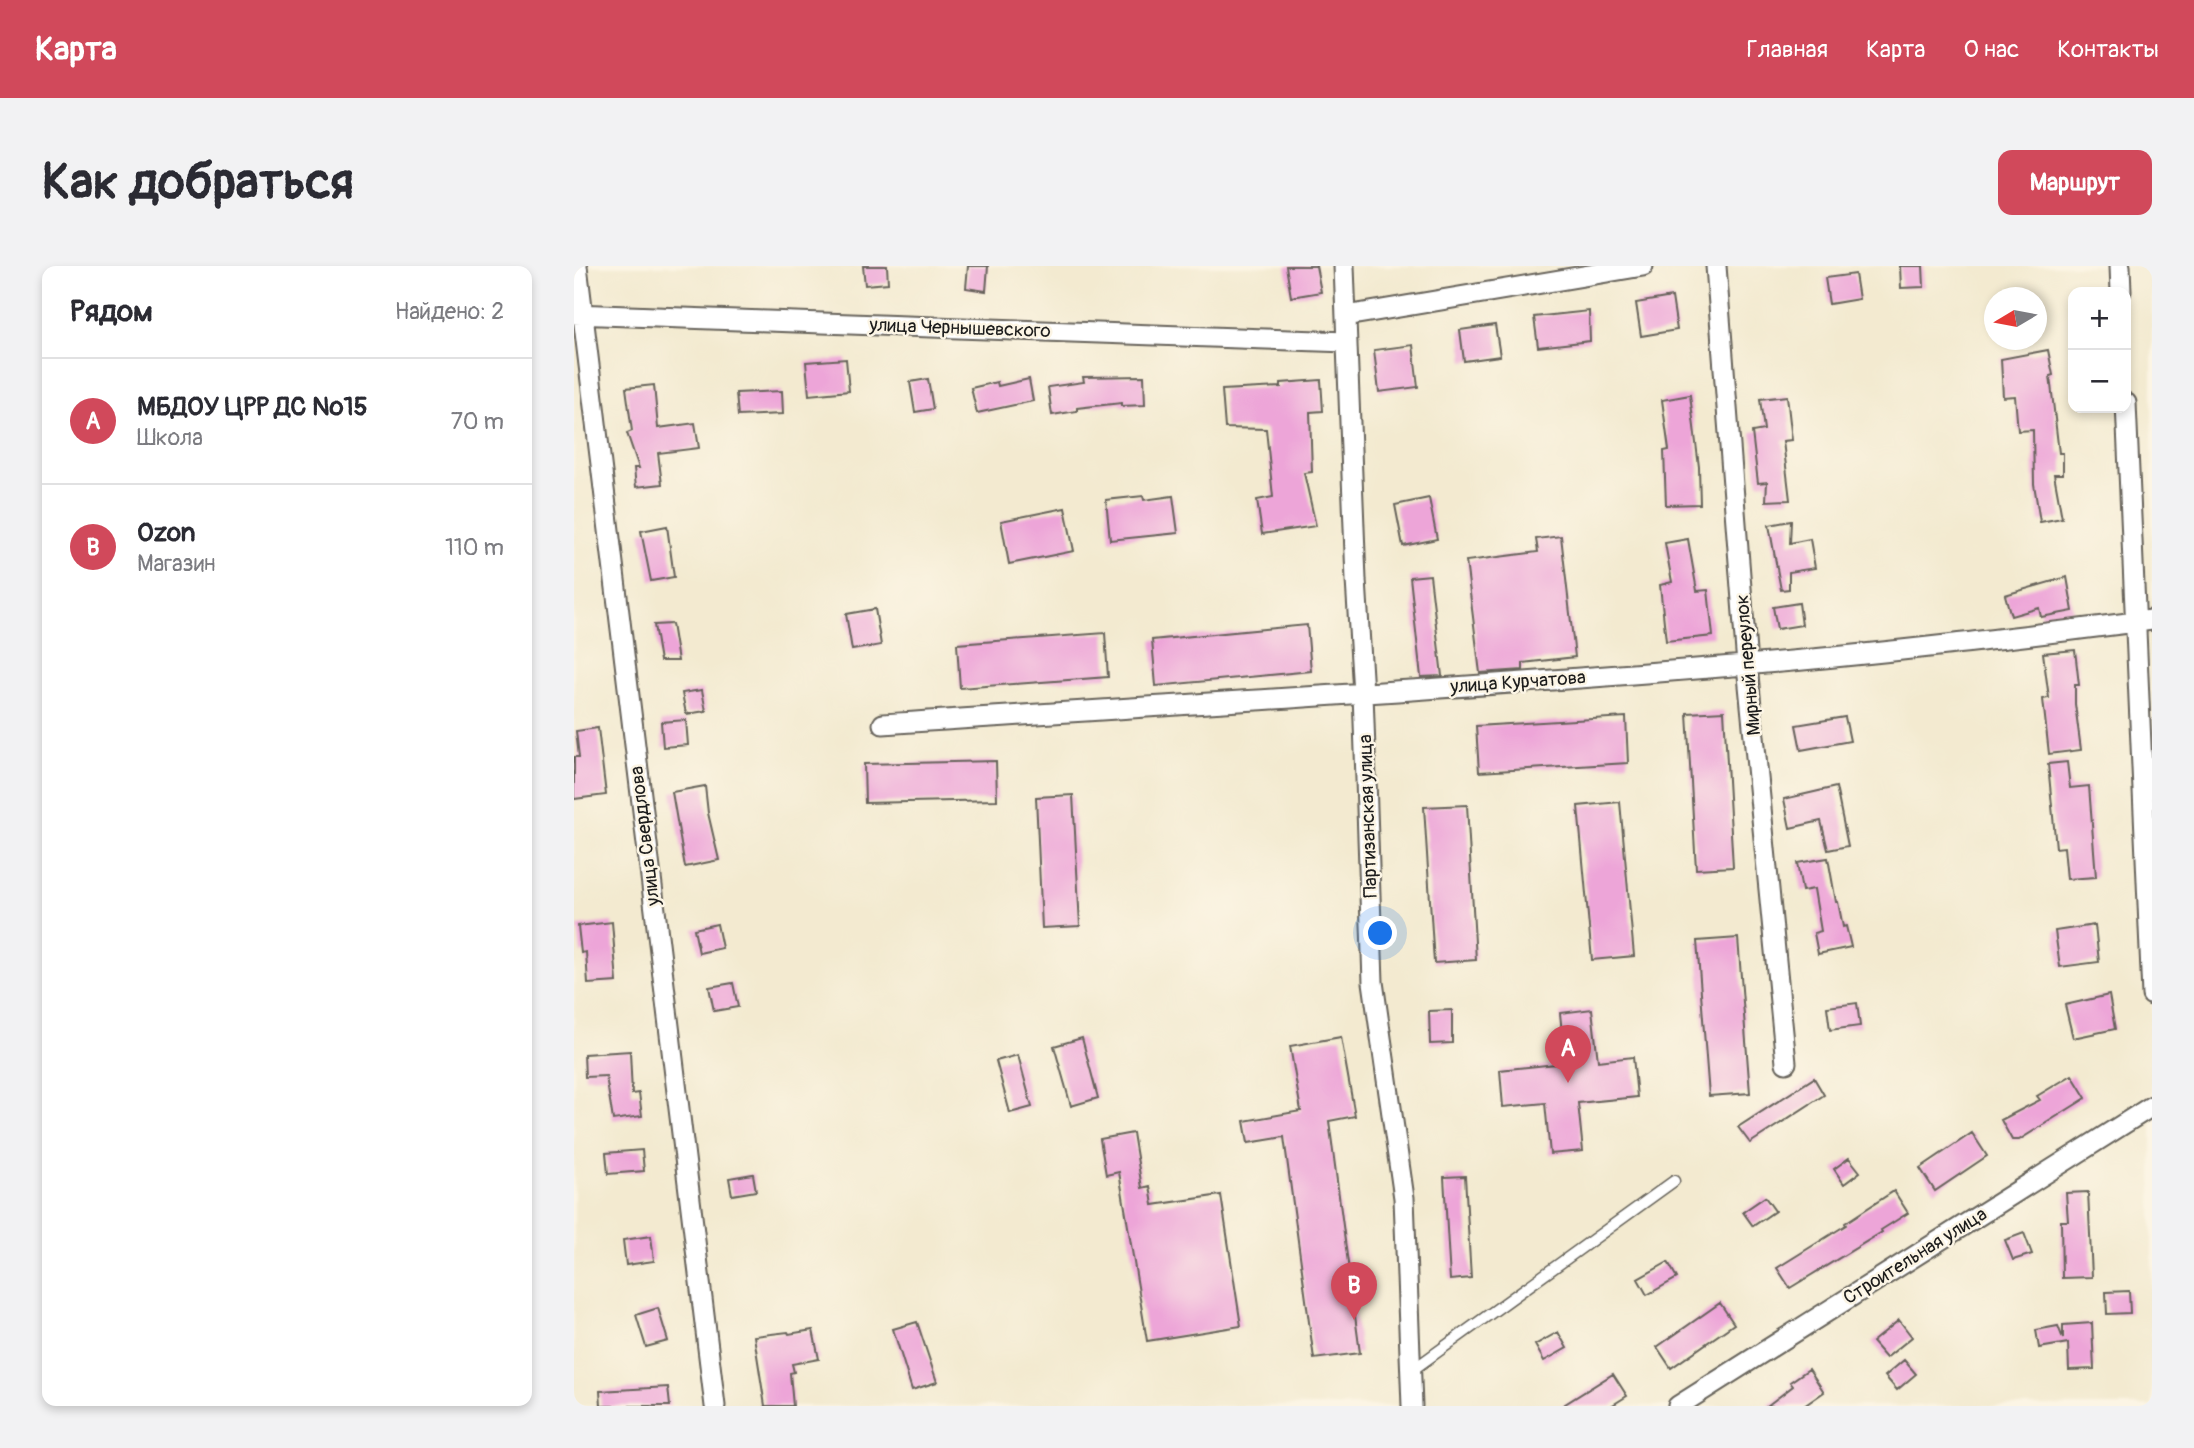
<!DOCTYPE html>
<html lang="ru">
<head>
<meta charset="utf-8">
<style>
	:root { --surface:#fff; --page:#f2f2f3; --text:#2b2b33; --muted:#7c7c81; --line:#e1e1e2; --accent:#d1495b }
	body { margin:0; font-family:Pangolin,sans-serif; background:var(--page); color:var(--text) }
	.controls { position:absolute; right:21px; top:21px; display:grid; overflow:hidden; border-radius:14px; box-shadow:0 4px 10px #0003 }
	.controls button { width:63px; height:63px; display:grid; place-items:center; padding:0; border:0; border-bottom:2px solid var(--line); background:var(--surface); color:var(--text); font:35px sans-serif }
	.compass { position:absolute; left:1410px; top:21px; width:63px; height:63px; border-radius:50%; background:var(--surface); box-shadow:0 4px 10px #0003; rotate:260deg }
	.you { position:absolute; left:807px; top:668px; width:24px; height:24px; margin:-18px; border:5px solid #fff; border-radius:50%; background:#1a73e8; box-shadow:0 0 0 10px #1a73e833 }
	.badge { display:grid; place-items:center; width:46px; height:46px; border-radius:50%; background:var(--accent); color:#fff; font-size:23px; font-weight:700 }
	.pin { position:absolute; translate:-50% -58px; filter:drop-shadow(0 2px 4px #0008) }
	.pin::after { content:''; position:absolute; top:37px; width:24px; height:21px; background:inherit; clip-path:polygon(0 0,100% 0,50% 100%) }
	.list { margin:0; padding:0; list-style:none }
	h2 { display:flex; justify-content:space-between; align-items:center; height:91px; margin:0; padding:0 28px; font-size:30px }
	h2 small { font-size:23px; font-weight:400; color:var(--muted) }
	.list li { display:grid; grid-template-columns:46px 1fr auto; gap:21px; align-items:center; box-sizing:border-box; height:126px; padding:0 28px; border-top:2px solid var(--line) }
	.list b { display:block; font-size:26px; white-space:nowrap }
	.list p { margin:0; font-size:23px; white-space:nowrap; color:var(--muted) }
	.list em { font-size:23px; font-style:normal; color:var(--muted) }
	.map { position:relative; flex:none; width:1578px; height:1140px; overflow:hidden; border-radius:14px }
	header { display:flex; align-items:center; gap:42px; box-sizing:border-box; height:98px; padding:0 35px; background:var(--accent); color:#fff }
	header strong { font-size:33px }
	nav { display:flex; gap:38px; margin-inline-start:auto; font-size:24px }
	.intro { display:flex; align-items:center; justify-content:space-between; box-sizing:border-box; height:168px; padding:0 42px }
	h1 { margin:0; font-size:49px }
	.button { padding:18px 32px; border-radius:14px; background:var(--accent); color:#fff; font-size:24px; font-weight:700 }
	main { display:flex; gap:42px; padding:0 42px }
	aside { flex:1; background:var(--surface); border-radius:14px; box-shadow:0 4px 10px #0003 }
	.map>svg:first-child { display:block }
	.building { fill:#eda5d8 }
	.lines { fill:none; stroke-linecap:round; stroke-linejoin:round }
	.service-casing { stroke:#67645b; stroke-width:13 }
	.minor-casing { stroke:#67645b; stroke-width:23 }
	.service { stroke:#fff; stroke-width:10 }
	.minor { stroke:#fff; stroke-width:19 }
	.labels { text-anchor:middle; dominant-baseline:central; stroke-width:5; stroke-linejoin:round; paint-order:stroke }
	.street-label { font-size:19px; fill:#1c1c1c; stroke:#fcf5e5 }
</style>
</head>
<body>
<header>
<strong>Карта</strong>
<nav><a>Главная</a><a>Карта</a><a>О нас</a><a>Контакты</a></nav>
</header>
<div class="intro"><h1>Как добраться</h1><a class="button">Маршрут</a></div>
<main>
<aside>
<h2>Рядом<small>Найдено: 2</small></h2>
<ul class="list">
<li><span class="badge">A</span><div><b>МБДОУ ЦРР ДС №15</b><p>Школа</p></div><em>70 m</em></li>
<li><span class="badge">B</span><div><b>Ozon</b><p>Магазин</p></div><em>110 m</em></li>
</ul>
</aside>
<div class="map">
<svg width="1578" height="1140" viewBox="0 0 1578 1140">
	<rect width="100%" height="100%" fill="#fcf5e5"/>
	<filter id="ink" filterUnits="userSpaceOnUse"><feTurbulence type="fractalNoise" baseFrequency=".0143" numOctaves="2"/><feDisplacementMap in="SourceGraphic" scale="14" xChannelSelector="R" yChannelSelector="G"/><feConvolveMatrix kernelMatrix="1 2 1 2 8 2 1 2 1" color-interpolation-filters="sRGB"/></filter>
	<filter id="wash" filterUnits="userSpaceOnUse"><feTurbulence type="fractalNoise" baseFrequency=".00686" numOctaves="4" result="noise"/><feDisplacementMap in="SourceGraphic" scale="28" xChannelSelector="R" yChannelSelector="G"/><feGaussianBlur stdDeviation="1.57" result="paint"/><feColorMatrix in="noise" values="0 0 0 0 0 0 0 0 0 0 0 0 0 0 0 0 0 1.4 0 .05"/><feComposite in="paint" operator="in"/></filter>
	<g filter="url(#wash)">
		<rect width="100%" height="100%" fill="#f3ead0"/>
		<g id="blocks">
			<!-- building -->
			<path class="building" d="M 289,0 L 313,0 L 314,17 L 291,19 Z
				M 394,0 L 414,0 L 412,25 L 392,22 Z
				M 712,0 L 742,0 L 747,26 L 717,31 Z
				M 1326,0 L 1349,0 L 1350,21 L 1327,22 Z
				M 1281,8 L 1285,33 L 1255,38 L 1251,12 Z
				M 1098,31 L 1103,64 L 1067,70 L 1062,37 Z
				M 1015,45 L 1016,75 L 964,81 L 960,51 Z
				M 921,59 L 926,90 L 890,95 L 886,64 Z
				M 839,79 L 844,121 L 805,126 L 800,84 Z
				M 1474,84 L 1479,109 L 1476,110 L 1485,187 L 1489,187 L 1489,208 L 1480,208 L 1488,252 L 1466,256 L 1460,218 L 1459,164 L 1444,165 L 1441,130 L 1429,131 L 1427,93 Z
				M 272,93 L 275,125 L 235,129 L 232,96 Z
				M 570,110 L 571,139 L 547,140 L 547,137 L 503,142 L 503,145 L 478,149 L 474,121 L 510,116 L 509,111 Z
				M 354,113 L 359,143 L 341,146 L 336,116 Z
				M 455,113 L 459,135 L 403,147 L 397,122 L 423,116 L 424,120 Z
				M 747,114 L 749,145 L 736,146 L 738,206 L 730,207 L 742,260 L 688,268 L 683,234 L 699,231 L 692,163 L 651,162 L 648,124 L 707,121 L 707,117 Z
				M 80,119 L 84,162 L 121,157 L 125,182 L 84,187 L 88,218 L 62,221 L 60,202 L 65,202 L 53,167 L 58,165 L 52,122 Z
				M 208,125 L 209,148 L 164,150 L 162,127 Z
				M 1116,129 L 1125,201 L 1126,238 L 1092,239 L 1090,185 L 1095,184 L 1088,134 Z
				M 1213,130 L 1218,174 L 1209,175 L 1216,234 L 1192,235 L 1193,216 L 1184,217 L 1178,166 L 1190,164 L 1186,133 Z
				M 569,230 L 570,234 L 599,230 L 604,267 L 536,274 L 532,234 Z
				M 855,232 L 863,273 L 829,280 L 821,239 Z
				M 491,242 L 500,285 L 435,298 L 427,255 Z
				M 1217,255 L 1216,277 L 1236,273 L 1241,302 L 1215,306 L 1215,323 L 1207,324 L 1195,259 Z
				M 93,260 L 100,311 L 77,315 L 67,265 Z
				M 987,270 L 1001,391 L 949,397 L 949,404 L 906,407 L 892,295 L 964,286 L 962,273 Z
				M 1114,273 L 1123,325 L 1134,324 L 1139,370 L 1092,375 L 1086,319 L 1098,316 L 1091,277 Z
				M 856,309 L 868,410 L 847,411 L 836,311 Z
				M 1493,311 L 1499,345 L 1467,351 L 1465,342 L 1437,350 L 1431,329 Z
				M 1225,337 L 1228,359 L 1203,363 L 1199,341 Z
				M 301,343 L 307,379 L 278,384 L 272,348 Z
				M 98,358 L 104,395 L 86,395 L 80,359 Z
				M 733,359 L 737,405 L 582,420 L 578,374 Z
				M 531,367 L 534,411 L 386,422 L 383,378 Z
				M 1501,384 L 1505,419 L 1501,419 L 1501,438 L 1507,484 L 1475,488 L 1469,433 L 1475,432 L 1469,387 Z
				M 128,424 L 132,445 L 112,448 L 108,427 Z
				M 1150,445 L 1159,601 L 1122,603 L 1113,447 Z
				M 1052,451 L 1054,497 L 905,506 L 902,460 Z
				M 1271,451 L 1276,475 L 1227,484 L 1222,459 Z
				M 112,454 L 114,479 L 89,481 L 87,456 Z
				M 24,462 L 32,529 L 0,533 L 0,491 L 5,491 L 2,465 Z
				M 422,495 L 423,534 L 291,537 L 290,498 Z
				M 1493,496 L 1496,522 L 1515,520 L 1522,611 L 1493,613 L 1490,581 L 1482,582 L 1474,498 Z
				M 131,520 L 134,547 L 145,594 L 111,601 L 98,526 Z
				M 1262,521 L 1274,580 L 1254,584 L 1247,555 L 1216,562 L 1210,533 Z
				M 499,529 L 506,660 L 468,662 L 462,531 Z
				M 1046,536 L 1060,690 L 1018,694 L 1004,540 Z
				M 893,539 L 902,694 L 860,697 L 850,541 Z
				M 1254,592 L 1262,636 L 1264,636 L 1269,661 L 1272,660 L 1277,681 L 1244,688 L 1240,667 L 1247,665 L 1240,623 L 1228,625 L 1223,597 Z
				M 38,656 L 43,716 L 14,718 L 12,686 L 7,687 L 4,660 Z
				M 143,658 L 148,682 L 125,687 L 120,663 Z
				M 1521,659 L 1525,696 L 1486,701 L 1481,665 Z
				M 1164,672 L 1176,827 L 1135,830 L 1123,675 Z
				M 159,717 L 164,741 L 140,745 L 135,721 Z
				M 1535,729 L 1541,763 L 1499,772 L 1491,739 Z
				M 1283,737 L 1286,760 L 1256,764 L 1253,741 Z
				M 1018,743 L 1024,795 L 1059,791 L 1063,831 L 1004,837 L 1009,885 L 976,888 L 971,837 L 929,841 L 926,804 L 991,797 L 986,747 Z
				M 878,744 L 878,777 L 856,778 L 855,745 Z
				M 767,771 L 781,850 L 755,855 L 786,1087 L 740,1093 L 710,871 L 674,877 L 670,855 L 727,845 L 716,780 Z
				M 508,772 L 524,832 L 497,840 L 480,780 Z
				M 56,785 L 58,828 L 65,827 L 68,850 L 39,854 L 32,810 L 11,811 L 10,788 Z
				M 444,789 L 458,841 L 436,847 L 422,795 Z
				M 1498,809 L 1512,832 L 1445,874 L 1438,874 L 1427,854 L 1466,834 L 1463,830 Z
				M 1240,812 L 1250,829 L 1176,877 L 1164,861 Z
				M 559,867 L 568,922 L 576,920 L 579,939 L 647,929 L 667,1060 L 573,1075 L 545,906 L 532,909 L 526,873 Z
				M 1398,867 L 1413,890 L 1361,925 L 1346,902 Z
				M 68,884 L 70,905 L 34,908 L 32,887 Z
				M 1275,892 L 1286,906 L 1270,918 L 1260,903 Z
				M 179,908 L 182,925 L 158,929 L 155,912 Z
				M 891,910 L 897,1012 L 876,1014 L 870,911 Z
				M 1320,925 L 1334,947 L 1307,964 L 1308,966 L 1216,1022 L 1203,1002 L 1272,959 L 1271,957 Z
				M 1514,926 L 1518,1011 L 1488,1012 L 1487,955 L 1494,955 L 1492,927 Z
				M 1191,931 L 1201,945 L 1179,960 L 1169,946 Z
				M 1450,967 L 1458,988 L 1439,994 L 1431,974 Z
				M 77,970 L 80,995 L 52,999 L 49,974 Z
				M 1094,996 L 1103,1012 L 1073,1029 L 1064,1013 Z
				M 1555,1025 L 1556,1047 L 1533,1048 L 1532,1026 Z
				M 1146,1037 L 1160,1058 L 1097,1102 L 1083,1081 Z
				M 84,1042 L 94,1075 L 72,1081 L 62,1049 Z
				M 1325,1054 L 1338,1071 L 1312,1092 L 1298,1076 Z
				M 343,1056 L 363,1116 L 338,1124 L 319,1063 Z
				M 1518,1057 L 1520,1103 L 1495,1104 L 1494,1077 L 1465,1082 L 1462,1064 L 1484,1060 L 1489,1073 L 1489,1059 Z
				M 239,1064 L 245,1093 L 218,1098 L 220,1106 L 216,1107 L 219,1140 L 191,1140 L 180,1070 L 214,1066 L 215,1068 Z
				M 984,1066 L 993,1082 L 970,1095 L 961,1079 Z
				M 1330,1094 L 1342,1108 L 1323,1124 L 1311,1110 Z
				M 1235,1103 L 1250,1126 L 1230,1140 L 1193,1140 L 1219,1120 L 1216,1116 Z
				M 1039,1108 L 1053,1130 L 1037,1140 L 988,1140 Z
				M 94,1121 L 96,1140 L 27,1140 L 26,1125 Z"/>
		</g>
	</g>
	<g filter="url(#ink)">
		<use href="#blocks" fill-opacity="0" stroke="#67645b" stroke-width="2"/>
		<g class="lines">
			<!-- service casing -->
			<g class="service-casing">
				<path id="service" d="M 837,1105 L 1100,915"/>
			</g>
			<!-- minor casing -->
			<g class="minor-casing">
				<path id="minor" d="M 3,0 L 141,1140
					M 770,0 L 782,314 L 789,427 L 799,716 L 830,932 L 838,1140
					M 1142,0 L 1173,399 L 1212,797
					M 1546,0 L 1547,26
					M 0,48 L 773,76
					M 772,50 L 1069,0
					M 1552,137 L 1578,729
					M 309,458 C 596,439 884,423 1171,399 C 1307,388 1443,371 1578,354
					M 1104,1140 L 1578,840"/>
			</g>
			<!-- service -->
			<use href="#service" class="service"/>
			<!-- minor -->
			<use href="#minor" class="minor"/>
		</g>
	</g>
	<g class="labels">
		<!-- street labels -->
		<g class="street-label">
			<text transform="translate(386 62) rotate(2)">улица Чернышевского</text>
			<text transform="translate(1174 399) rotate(-95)">Мирный переулок</text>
			<text transform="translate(944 416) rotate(-4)">улица Курчатова</text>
			<text transform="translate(794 550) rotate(-92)">Партизанская улица</text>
			<text transform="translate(71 570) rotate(-97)">улица Свердлова</text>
			<text transform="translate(1341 990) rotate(-32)">Строительная улица</text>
		</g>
	</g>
</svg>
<div class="controls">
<button>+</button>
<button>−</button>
</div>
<svg class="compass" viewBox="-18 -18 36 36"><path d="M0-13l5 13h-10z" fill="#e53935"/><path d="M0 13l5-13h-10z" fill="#7c7c81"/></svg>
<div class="you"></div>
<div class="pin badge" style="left:994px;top:817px">A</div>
<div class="pin badge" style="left:780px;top:1054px">B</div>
</div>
</main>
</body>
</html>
